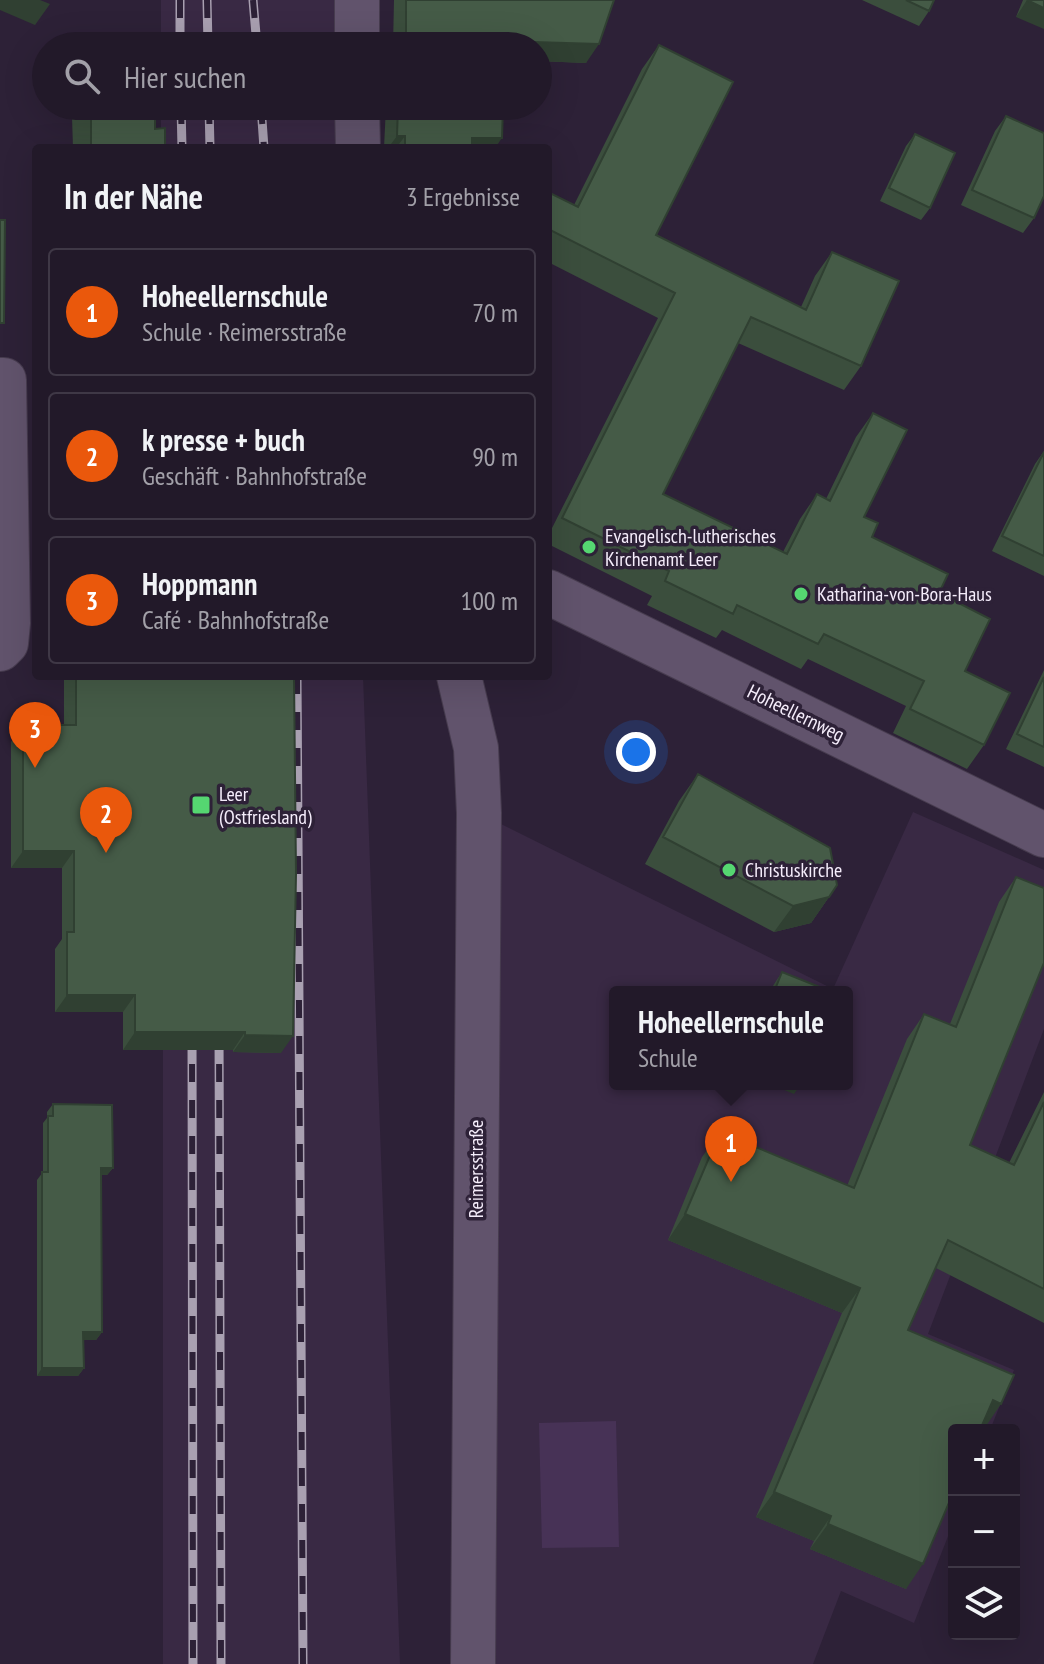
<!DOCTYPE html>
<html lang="de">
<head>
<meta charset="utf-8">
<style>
	:root { --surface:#221929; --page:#2e2635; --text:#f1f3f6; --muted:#a2a0a8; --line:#3f3846; --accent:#ea580c }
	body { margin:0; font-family:"PT Sans Narrow",sans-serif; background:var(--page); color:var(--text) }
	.controls { position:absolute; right:24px; bottom:24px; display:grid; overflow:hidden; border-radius:8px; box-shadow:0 8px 32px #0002 }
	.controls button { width:72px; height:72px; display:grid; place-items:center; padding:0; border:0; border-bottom:2px solid var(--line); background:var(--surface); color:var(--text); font:40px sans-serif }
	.you { position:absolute; left:636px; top:752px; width:28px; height:28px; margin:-20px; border:6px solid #fff; border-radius:50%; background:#1a73e8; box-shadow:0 0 0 12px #1a73e833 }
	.badge { display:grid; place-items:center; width:52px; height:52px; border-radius:50%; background:var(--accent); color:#fff; font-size:26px; font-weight:700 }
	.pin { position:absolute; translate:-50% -66px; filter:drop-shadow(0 2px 4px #0008) }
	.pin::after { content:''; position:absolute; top:42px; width:28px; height:24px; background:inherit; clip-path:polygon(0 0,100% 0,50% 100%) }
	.popup { position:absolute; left:609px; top:986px; width:244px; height:104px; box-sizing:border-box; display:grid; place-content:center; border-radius:8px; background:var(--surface); filter:drop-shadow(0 2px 6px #0005); font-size:26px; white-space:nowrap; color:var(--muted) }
	.popup b { font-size:30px; color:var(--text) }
	.popup::after { content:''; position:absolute; left:50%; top:100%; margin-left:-16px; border:16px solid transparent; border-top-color:var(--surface) }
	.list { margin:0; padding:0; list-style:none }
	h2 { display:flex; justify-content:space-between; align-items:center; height:104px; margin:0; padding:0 32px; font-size:34px }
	h2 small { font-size:26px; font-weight:400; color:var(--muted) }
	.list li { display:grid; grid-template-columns:52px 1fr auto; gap:24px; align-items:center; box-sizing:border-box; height:128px; margin:0 16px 16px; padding:0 16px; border:2px solid var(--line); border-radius:8px }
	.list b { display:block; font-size:30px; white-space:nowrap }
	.list p { margin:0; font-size:26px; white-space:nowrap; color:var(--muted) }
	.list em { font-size:26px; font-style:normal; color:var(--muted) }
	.icon { flex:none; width:44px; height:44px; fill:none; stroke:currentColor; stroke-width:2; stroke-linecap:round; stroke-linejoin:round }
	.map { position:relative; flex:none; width:1044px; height:1664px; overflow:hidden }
	.search { position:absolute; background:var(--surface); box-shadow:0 8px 32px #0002; left:32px; top:32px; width:520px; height:88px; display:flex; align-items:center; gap:20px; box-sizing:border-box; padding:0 28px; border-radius:44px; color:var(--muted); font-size:30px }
	.panel { position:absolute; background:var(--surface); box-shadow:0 8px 32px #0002; left:32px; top:144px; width:520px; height:536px; border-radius:8px }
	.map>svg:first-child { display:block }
	.built { fill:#392944; fill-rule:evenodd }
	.green { fill:#473256 }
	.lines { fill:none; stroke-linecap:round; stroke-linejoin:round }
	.minor-casing { stroke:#473c4f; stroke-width:46 }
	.minor { stroke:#61536c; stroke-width:44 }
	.rail-casing { stroke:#a9a0b1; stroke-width:9 }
	.rail { stroke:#2d2137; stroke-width:6; stroke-dasharray:18; stroke-linecap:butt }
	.wall { fill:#3b4e3d }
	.shaded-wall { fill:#304032 }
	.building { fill:#455b47; stroke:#304032; stroke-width:2 }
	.poi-dot { fill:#55d671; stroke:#2d2137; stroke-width:3 }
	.labels { text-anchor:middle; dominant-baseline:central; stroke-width:7; stroke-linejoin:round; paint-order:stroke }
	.poi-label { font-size:20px; fill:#f5edfb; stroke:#2d2137; text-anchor:start }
	.street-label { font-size:20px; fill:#f5edfb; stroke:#2d2137 }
</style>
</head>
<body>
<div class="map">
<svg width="1044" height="1664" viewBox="0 0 1044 1664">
	<rect width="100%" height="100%" fill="#2d2137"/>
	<!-- built -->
	<path class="built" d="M 161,0 L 338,0 L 340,46 L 161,46 Z
		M 161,106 L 342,106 L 343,148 L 161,148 Z
		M 163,676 L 363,676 L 400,1664 L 163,1664 Z
		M 913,812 L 1044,870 L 1044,1029 L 928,1334 L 1014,1370 L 990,1430 L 954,1430 L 954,1521 L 914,1623 L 841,1591 L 813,1664 L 473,1664 L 479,813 L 833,989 ZM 615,992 L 847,992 L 847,1084 L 615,1084 Z"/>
	<!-- green -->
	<path class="green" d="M 616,1421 L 619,1547 L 542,1548 L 539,1423 Z"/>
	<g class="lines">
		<!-- minor casing -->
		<g class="minor-casing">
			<path id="minor" d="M 357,0 L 357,46
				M 357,106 L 358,148
				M 0,380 L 4,380 L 8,623 L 6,643 L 0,649
				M 548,592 L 1044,835
				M 459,676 L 476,748 L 479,813 L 473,1664"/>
		</g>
		<!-- minor -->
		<use href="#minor" class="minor"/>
		<!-- rail casing -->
		<g class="rail-casing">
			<path id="rail" d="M 180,0 L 180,46
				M 207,0 L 208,46
				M 253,0 L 257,46
				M 181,106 L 182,148
				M 209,106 L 210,148
				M 261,106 L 264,148
				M 297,676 L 303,1664
				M 192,1028 L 193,1664
				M 219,1028 L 221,1664"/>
		</g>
		<!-- rail -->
		<use href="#rail" class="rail"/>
	</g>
	<!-- wall -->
	<path class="wall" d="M 394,0 L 614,0 L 586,63 L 538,61 L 538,46 L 393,46 Z
		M 862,0 L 934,0 L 929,11 L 919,26 Z
		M 1023,0 L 1044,0 L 1016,17 Z
		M 659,45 L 656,235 L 801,307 L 815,276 L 832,252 L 861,366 L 844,390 L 738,343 L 663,494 L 783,552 L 800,519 L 817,494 L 826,499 L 856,437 L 873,413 L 864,517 L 872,537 L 939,593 L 965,671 L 984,745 L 967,769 L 893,733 L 906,706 L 808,659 L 801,669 L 722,630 L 716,638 L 647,605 L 652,596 L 548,544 L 548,536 L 658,318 L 548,262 L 548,192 L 574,205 L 642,69 Z
		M 80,106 L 155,106 L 155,129 L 165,148 L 73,148 L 72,117 Z
		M 386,106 L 503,106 L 495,148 L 384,148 Z
		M 1006,116 L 1034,218 L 1023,233 L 961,205 L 995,131 Z
		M 915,134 L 930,208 L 921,220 L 880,201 L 906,146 Z
		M 1044,451 L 1044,576 L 992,551 L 1035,464 Z
		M 1044,670 L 1044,767 L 1006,749 Z
		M 56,676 L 294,676 L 281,1053 L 233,1052 L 233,1050 L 123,1050 L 123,1012 L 55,1012 L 55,949 L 62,939 L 62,868 L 11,868 L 11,742 L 23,725 L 64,725 L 64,677 L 56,677 Z
		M 698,774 L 829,897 L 811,923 L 774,932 L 645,864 L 679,801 Z
		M 1016,877 L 970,1145 L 1009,1163 L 1044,1092 L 1044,1323 L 936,1268 L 908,1330 L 984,1429 L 981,1428 L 906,1589 L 810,1549 L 814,1541 L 756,1517 L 842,1313 L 668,1240 L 702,1157 L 720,1132 L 847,1186 L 907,1039 L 924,1014 L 950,1024 L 999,902 Z
		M 782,972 L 832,992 L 769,992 Z
		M 53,1104 L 113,1168 L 107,1175 L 102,1175 L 102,1332 L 96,1340 L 83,1340 L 84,1368 L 78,1376 L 37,1376 L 37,1180 L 43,1172 L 43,1123 L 47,1118 L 47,1112 Z"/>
	<!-- shaded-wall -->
	<path class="shaded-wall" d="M 0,0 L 40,0 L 50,4 L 35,25 L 0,10 Z
		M 1027,0 L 1044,8 L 1044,29 L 1016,17 Z
		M 504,41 L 599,44 L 586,63 L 538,61 L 538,46 L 501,46 Z
		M 397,136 L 405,136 L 396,148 L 388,148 Z
		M 472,138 L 502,138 L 495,148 L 465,148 Z
		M 23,851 L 74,851 L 62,868 L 11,868 Z
		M 829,897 L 811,923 L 774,932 L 793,906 Z
		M 67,995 L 135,995 L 123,1012 L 55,1012 Z
		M 135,1032 L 245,1032 L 233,1050 L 123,1050 Z
		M 245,1035 L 293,1036 L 281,1053 L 233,1052 Z
		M 770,1084 L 801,1084 L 794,1094 Z
		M 101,1168 L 113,1168 L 107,1175 L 96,1175 Z
		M 685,1214 L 860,1288 L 842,1313 L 668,1240 Z
		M 83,1332 L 102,1332 L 96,1340 L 78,1340 Z
		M 42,1368 L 84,1368 L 78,1376 L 37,1376 Z
		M 993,1400 L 1001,1404 L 984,1429 L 975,1425 Z
		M 774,1492 L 831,1516 L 814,1541 L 756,1517 Z
		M 828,1524 L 923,1564 L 906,1589 L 810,1549 Z"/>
	<!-- building -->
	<path class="building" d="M 406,0 L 614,0 L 599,44 L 504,41 L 504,46 L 406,46 Z
		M 906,0 L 934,0 L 929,11 Z
		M 1028,0 L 1044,0 L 1044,8 L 1027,0 Z
		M 659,45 L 733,82 L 656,235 L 806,310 L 832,252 L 899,281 L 861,366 L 751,317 L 663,494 L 787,554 L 817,494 L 830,501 L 873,413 L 907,430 L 864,517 L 878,523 L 872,537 L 948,574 L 939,593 L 990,619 L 965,671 L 1010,693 L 984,745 L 910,709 L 924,681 L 824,634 L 818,644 L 737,605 L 733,614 L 665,581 L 669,571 L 562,518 L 675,293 L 548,229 L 548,192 L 578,207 Z
		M 91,106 L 155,106 L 155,129 L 165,128 L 165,148 L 91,148 Z
		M 398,106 L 503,106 L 502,138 L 472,138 L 472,148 L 405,148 L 405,136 L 397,136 Z
		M 1006,116 L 1044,133 L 1044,196 L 1034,218 L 972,190 Z
		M 915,134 L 955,153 L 930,208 L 889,188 Z
		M 0,220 L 5,220 L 4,323 L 0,323 Z
		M 1044,452 L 1044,556 L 1002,536 Z
		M 76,676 L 294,676 L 296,874 L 293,1036 L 245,1035 L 245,1032 L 135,1032 L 135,995 L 67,995 L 67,932 L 74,932 L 74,851 L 23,851 L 23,725 L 76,725 Z
		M 1044,677 L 1044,747 L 1017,734 Z
		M 698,774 L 830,848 L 837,885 L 829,897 L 793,906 L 663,837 Z
		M 1016,877 L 1044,888 L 1044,963 L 970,1145 L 1014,1165 L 1044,1102 L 1044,1289 L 948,1240 L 908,1330 L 1014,1375 L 1001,1404 L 993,1400 L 980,1430 L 954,1430 L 954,1491 L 923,1564 L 828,1524 L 831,1516 L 774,1492 L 860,1288 L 685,1214 L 720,1132 L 854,1188 L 924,1014 L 956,1027 Z
		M 782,972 L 832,992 L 774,992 Z
		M 53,1104 L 112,1105 L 113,1168 L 101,1168 L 102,1332 L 83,1332 L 84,1368 L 42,1368 L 42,1172 L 48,1172 L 48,1116 L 53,1116 Z"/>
	<!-- markers -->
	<g class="poi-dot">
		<circle cx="589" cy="547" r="8"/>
		<circle cx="801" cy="594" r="8"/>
		<rect x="191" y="795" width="20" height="20" rx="4"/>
		<circle cx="729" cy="870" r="8"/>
	</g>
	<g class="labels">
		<!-- poi labels -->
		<g class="poi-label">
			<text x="605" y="536">Evangelisch-lutherisches<tspan x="605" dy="23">Kirchenamt Leer</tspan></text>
			<text x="817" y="594">Katharina-von-Bora-Haus</text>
			<text x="219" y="794">Leer<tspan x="219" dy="23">(Ostfriesland)</tspan></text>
			<text x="745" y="870">Christuskirche</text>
		</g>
		<!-- street labels -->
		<g class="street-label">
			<text transform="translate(796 713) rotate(26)">Hoheellernweg</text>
			<text transform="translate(476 1169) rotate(-90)">Reimersstraße</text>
		</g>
	</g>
</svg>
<div class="controls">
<button>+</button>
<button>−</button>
<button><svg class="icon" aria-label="layers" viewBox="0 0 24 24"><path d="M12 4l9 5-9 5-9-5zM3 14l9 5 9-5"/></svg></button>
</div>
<div class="you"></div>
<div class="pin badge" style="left:731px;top:1182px">1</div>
<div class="popup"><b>Hoheellernschule</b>Schule</div>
<div class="pin badge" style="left:106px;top:853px">2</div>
<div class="pin badge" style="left:35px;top:768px">3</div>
<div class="search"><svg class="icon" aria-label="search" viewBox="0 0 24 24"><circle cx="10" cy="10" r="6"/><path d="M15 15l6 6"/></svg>Hier suchen</div>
<section class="panel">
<h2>In der Nähe<small>3 Ergebnisse</small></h2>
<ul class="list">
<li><span class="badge">1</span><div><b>Hoheellernschule</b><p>Schule · Reimersstraße</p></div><em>70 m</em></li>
<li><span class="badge">2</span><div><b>k presse + buch</b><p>Geschäft · Bahnhofstraße</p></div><em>90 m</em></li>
<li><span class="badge">3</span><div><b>Hoppmann</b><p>Café · Bahnhofstraße</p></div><em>100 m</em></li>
</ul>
</section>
</div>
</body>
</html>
